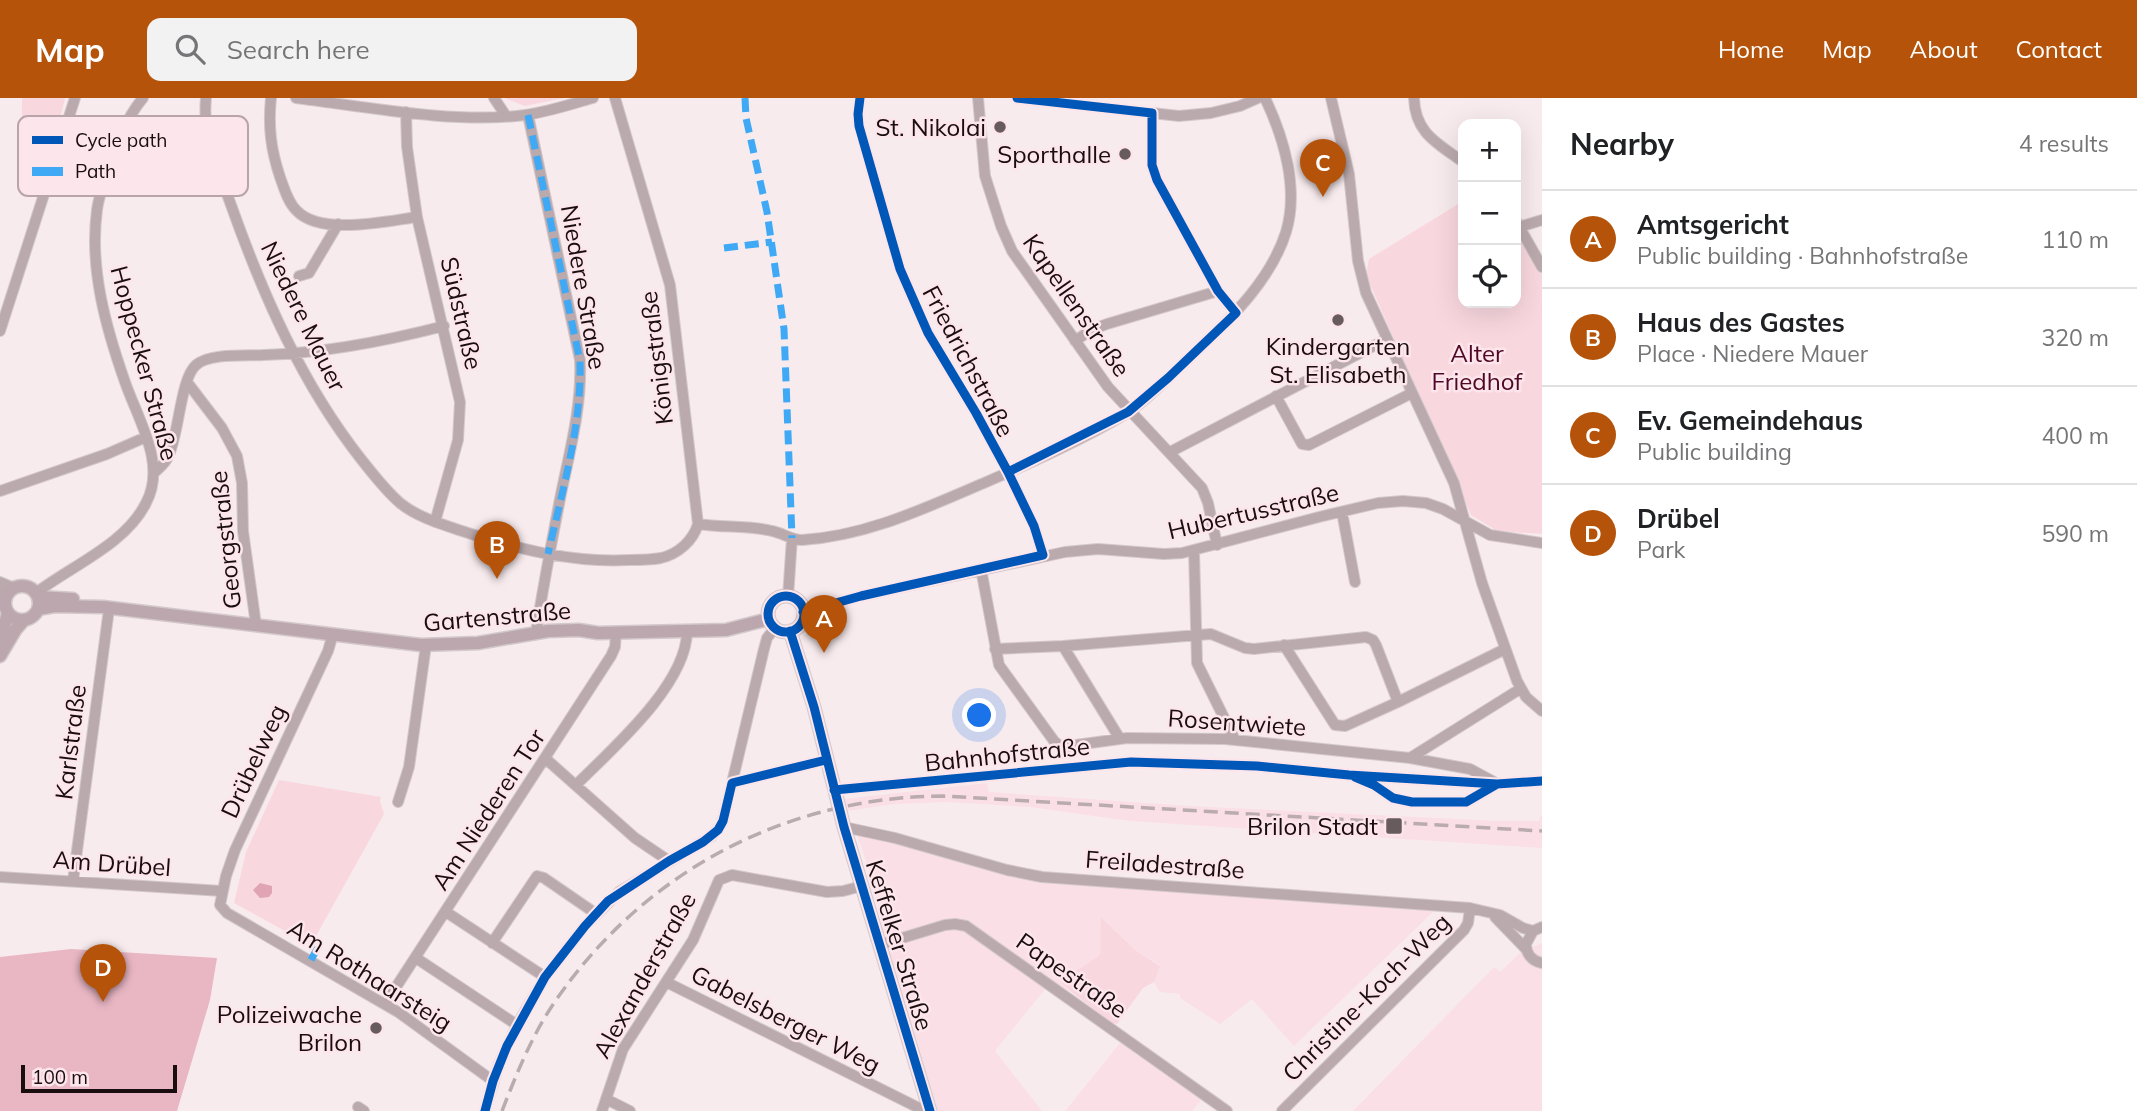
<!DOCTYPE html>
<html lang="en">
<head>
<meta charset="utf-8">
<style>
	:root { --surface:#fff; --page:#f2f2f2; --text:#202124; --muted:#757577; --line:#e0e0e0; --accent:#b45309 }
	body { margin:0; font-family:Mulish,sans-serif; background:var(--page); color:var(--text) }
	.controls { position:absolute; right:21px; top:21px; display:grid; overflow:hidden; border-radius:14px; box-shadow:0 7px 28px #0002 }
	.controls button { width:63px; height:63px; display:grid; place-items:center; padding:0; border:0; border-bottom:2px solid var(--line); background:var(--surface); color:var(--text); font:35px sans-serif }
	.scale { position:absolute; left:21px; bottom:18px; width:156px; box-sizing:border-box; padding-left:7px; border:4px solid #190d10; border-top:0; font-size:19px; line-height:24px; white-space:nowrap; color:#190d10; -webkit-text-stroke:5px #fde6eb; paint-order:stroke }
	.you { position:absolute; left:980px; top:618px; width:24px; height:24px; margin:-18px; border:5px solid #fff; border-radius:50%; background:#1a73e8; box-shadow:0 0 0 10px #1a73e833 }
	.badge { display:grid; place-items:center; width:46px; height:46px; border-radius:50%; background:var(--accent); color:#fff; font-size:23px; font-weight:700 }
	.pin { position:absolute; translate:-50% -58px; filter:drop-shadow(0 2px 4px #0008) }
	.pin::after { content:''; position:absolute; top:37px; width:24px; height:21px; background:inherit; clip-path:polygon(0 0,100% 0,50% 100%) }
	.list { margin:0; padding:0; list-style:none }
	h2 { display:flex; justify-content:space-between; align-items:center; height:91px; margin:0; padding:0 28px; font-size:30px }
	h2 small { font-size:23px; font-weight:400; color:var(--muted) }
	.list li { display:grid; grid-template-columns:46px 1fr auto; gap:21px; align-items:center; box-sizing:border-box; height:98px; padding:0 28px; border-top:2px solid var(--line) }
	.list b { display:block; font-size:26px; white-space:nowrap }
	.list p { margin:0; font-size:23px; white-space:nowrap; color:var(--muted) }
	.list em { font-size:23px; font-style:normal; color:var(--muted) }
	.icon { flex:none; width:38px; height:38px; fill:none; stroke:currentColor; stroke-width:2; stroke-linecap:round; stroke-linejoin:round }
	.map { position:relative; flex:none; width:1542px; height:1013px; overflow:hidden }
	header { display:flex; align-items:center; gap:42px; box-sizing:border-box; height:98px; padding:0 35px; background:var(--accent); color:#fff }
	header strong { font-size:33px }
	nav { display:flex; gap:38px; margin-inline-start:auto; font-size:24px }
	.search { width:490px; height:63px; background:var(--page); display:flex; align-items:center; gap:18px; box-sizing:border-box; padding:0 24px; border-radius:14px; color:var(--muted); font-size:26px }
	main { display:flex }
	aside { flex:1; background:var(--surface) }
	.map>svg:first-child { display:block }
	.built { fill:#fadfe6 }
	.green { fill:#f9d7df }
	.forest { fill:#e9b6c4 }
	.water { fill:#e1a4b4 }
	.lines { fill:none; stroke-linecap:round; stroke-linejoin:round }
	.street-casing { stroke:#d3c8cb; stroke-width:12 }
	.secondary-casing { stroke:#d3c8cb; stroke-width:15 }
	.street { stroke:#bbaaad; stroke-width:10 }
	.secondary { stroke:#bba7ad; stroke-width:12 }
	.rail { stroke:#baabaf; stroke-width:3.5; stroke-dasharray:14 7; stroke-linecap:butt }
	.quiet { stroke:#3fa9f5; stroke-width:7; stroke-dasharray:14 7; stroke-linecap:butt }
	.cycleway-casing { stroke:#fde6eb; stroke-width:13 }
	.cycleway { stroke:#0057b8; stroke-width:9 }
	.poi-dot { fill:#675b5e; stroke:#fde6eb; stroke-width:2.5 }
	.labels { text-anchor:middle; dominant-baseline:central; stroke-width:5; stroke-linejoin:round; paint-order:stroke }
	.poi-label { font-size:24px; fill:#190d10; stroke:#fde6eb; text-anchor:end }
	.street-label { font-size:24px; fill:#190d10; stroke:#fde6eb }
	.park-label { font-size:24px; fill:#500625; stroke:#fde6eb }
	.key { fill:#fde6eb; stroke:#b9a5a9; stroke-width:2 }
	.key-label { font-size:19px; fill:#190d10 }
</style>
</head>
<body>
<header>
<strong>Map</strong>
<div class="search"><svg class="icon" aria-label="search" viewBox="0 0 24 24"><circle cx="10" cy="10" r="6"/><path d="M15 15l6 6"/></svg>Search here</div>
<nav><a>Home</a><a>Map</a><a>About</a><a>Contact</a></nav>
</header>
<main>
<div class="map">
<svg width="1542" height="1013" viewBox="0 0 1542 1013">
	<rect width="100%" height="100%" fill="#f8ebee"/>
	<!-- built -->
	<path class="built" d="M 987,685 L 989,694 L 1189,708 L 1499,723 L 1539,723 L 1540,718 L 1542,718 L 1542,750 L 1130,723 L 1030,709 L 948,704 L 894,706 L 847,713 L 844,701 Z
		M 856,733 L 1038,783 L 1434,813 L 1294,948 L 1252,901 L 1220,926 L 1180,900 L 1180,896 L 1160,894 L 1154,884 L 1160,867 L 1135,852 L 1102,820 L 1100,857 L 1065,880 L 1061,886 L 1068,892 L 1046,890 L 995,953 L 1042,1013 L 932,1013 L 888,869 L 877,796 Z
		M 1542,845 L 1542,1013 L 1353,1013 L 1494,869 L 1500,874 L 1521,854 Z
		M 1121,944 L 1203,1000 L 1192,1013 L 1065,1013 Z"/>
	<!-- green -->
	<path class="green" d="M 22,0 L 65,0 L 58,29 L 22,31 Z
		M 504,0 L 564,0 L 525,8 Z
		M 1463,103 L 1463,205 L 1516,205 L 1516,131 L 1542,176 L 1542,436 L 1497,433 L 1471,417 L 1366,177 L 1369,161 Z
		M 279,682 L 381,699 L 380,703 L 384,716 L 311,847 L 234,805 L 246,754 Z
		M 1101,819 L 1135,852 L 1160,868 L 1154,884 L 1143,890 L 1117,926 L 1112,925 L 1061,886 L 1065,880 L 1100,857 Z"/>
	<!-- forest -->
	<path class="forest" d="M 71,851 L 217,860 L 210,902 L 177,1013 L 0,1013 L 0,859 Z"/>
	<!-- water -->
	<path class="water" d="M 260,785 L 272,788 L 272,795 L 269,799 L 260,800 L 253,792 Z"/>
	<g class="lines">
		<!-- street casing -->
		<g class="street-casing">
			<path id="street" d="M 206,0 C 202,40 218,70 231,107 C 263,197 302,286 361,361 C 373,376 385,392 400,405 C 417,419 441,426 462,433 C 517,451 572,465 629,462 C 639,462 650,462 661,460 C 678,456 693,443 698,426 L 670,187 L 615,0
				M 271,0 C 268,29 271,52 280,79 C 284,90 288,105 297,113 C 321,138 387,123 417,119
				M 296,0 C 367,9 455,26 525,17 C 548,14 571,6 593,0
				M 494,0 L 506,18
				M 860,0 L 858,16 L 859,28 L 900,171 L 928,235 L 976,315 L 1008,374 L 1034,428 L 1043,457
				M 978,0 L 985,78 L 1001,128 L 1012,153 L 1108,289 L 1202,390 L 1208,405 L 1217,447
				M 1017,0 L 1179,18 L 1211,15 L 1240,8 L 1258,0
				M 1331,0 L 1349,76 L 1358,163 L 1366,195 L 1454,385 L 1482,485 L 1517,583 L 1526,599 L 1542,613
				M 1414,0 C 1415,35 1437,45 1463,64
				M 406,14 L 407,49 L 417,119 L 460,304 L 458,342 L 435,424
				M 1152,15 L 1152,67 L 1157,82 L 1218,193 L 1236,215
				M 528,17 L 580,262 C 582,308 570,352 561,396 C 552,442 543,488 536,535
				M 1516,123 L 1542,169
				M 1519,129 L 1542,122
				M 299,178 L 309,175 L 338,126
				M 0,233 L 75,0
				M 1075,243 L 1091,232 L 1107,226 L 1218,193
				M 187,284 L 222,330 L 237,358 L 242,385 L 243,433 L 256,527
				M 1276,298 L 1302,346 L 1309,347 L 1412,295
				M 1170,354 L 1387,241
				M 154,375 C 159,370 165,366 168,359 C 179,338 180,281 196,267 C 209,255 246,258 264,257 C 324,255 386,243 444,228
				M 0,393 L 107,356 L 146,339
				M 1342,414 L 1355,484
				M 698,426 C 723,430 748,427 772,433 C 783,435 791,442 802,442 C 867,438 925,410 984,385 C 1032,364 1082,342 1127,315 C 1147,302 1165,283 1183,266 C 1222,228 1269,188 1286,134 C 1299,91 1284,40 1265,0
				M 1194,453 L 1197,565 L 1235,642
				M 981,471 L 999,567 L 1054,643 L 1061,649 L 1127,640 L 1225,641 L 1410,660 L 1470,671 L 1494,684
				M 0,484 L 14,490
				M 0,492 L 6,499
				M 36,495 C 71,468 126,446 146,405 C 167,366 138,322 125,284 C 106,230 89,170 97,112 C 99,97 105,81 110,66 C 118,43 127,19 143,0
				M 788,499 L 792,440
				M 803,514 L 861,498 L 1065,454 L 1098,451 L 1164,456 L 1182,455 L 1319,419 L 1378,405 L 1403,403 L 1426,405 L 1443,411 L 1490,437 L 1542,445
				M 333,536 L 328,553 L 235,752 L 226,778 L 220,807 L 227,815 L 398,914 L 493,983
				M 1284,547 L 1335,627 L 1345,628 L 1398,604
				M 1063,548 L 1211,536 L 1245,550 L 1254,551 L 1366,539 L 1373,542 L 1376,547 L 1398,604 L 1505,551
				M 995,551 L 1063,548 L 1120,641
				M 1410,660 L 1520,591
				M 546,661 L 635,740 L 669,763
				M 1353,678 L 1374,687 L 1393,700 L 1412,704 L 1466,704 L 1497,686
				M 732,685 L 826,662
				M 576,687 C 612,651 686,587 687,534
				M 834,692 L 1131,664 L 1257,668 L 1349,677 L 1497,686 L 1542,683
				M 398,704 L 409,669 L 426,547
				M 844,729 L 895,740 L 1007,772 L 1042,779 L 1470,810 L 1500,817 L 1523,830 L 1533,833
				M 0,779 L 222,793
				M 73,783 L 109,511
				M 446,814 L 545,879
				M 1495,819 L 1526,851
				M 1542,829 L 1533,833 L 1526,846 C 1526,856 1532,863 1542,865
				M 492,845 L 537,778 L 544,780 L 595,815
				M 879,847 L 945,827 L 955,826 L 966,828 L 1227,1013
				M 416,860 L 517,927
				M 666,884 L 925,1013
				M 385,906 L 611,558 L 615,549 L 616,534
				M 606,1001 L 630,1013
				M 358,1009 L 364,1013
				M 485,1013 L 499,966 L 517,927 L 545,879 L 585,828 L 619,794 L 712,738 L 721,727 L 725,714 L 764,551 L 767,540 L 775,530
				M 602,1013 L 623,951 L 693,842 L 719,782 L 732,777 L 827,794 L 843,793 L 862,788
				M 1282,1013 L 1464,832 L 1468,825 L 1470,810"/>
		</g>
		<!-- secondary casing -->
		<g class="secondary-casing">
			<path id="secondary" d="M5 505a17 17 0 1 1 34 0a17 17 0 1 1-34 0Z
				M768 516a18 18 0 1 1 36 0a18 18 0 1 1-36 0Z
				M 38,499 L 73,501
				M 38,511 L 55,508 L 103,509 L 421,547 L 478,545 L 548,533 L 579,532 L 598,535 L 726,532 L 769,521
				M 790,533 L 814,609 L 844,729 L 930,1013
				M 0,543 L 8,515
				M 0,558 L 16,531 L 24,522"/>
		</g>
		<!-- street -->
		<use href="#street" class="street"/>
		<!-- secondary -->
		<use href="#secondary" class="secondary"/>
		<!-- rail -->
		<path class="rail" d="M 502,1013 C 516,977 531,940 552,908 C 641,775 784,699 943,698 L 1542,733"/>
		<!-- quiet -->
		<path class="quiet" d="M 745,0 L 746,20 L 767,114 L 784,231 L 792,440
			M 528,17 L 580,263 C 582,328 562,393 548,456
			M 724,150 L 772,144
			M 311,862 L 319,847"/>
		<!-- cycleway casing -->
		<g class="cycleway-casing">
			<path id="cycleway" d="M 1008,374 L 1128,314 L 1168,280 L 1236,215 L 1218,193 L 1157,82 L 1152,67 L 1152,15 L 1017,0
				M768 516a18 18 0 1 1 36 0a18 18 0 1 1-36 0Z
				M 803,514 L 861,498 L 1043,457 L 1034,428 L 1008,374 L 976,315 L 928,235 L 900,171 L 859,28 L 858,16 L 860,0
				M 790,533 L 814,609 L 844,729 L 930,1013
				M 1355,679 L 1374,687 L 1393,700 L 1412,704 L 1466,704 L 1497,686
				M 834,692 L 1131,664 L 1257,668 L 1349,677 L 1497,686 L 1542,683
				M 485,1013 L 493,983 L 507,948 L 545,879 L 585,828 L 608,803 L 669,763 L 703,744 L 718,732 L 723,723 L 732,685 L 826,662"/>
		</g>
		<!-- cycleway -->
		<use href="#cycleway" class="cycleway"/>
	</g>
	<!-- markers -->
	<g class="poi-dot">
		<circle cx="1000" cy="29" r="7"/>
		<circle cx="1125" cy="56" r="7"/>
		<circle cx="1338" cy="222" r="7"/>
		<rect x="1385" y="719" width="18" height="18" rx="3.5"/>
		<circle cx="376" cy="930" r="7"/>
	</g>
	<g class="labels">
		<!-- poi labels -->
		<g class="poi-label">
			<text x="986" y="29">St. Nikolai</text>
			<text x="1111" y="56">Sporthalle</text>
			<text x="1338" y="248" text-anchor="middle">Kindergarten<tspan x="1338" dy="28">St. Elisabeth</tspan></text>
			<text x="1378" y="728">Brilon Stadt</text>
			<text x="362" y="916">Polizeiwache<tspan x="362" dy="28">Brilon</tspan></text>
		</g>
		<!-- street labels -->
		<g class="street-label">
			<text transform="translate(584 189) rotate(80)">Niedere Straße</text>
			<text transform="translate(1077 207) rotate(55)">Kapellenstraße</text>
			<text transform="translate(462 215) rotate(77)">Südstraße</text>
			<text transform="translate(304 218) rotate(64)">Niedere Mauer</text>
			<text transform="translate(656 260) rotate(-97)">Königstraße</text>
			<text transform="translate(969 263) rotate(62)">Friedrichstraße</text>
			<text transform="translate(145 265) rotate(75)">Hoppecker Straße</text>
			<text transform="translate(1253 413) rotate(-13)">Hubertusstraße</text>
			<text transform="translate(225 442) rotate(-96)">Georgstraße</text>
			<text transform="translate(497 518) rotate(-5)">Gartenstraße</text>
			<text transform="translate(1237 624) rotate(4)">Rosentwiete</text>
			<text transform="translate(70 644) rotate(-83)">Karlstraße</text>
			<text transform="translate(1007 656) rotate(-6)">Bahnhofstraße</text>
			<text transform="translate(253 663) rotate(-65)">Drübelweg</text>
			<text transform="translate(488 711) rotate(-57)">Am Niederen Tor</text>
			<text transform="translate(112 765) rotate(4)">Am Drübel</text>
			<text transform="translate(1165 766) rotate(4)">Freiladestraße</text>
			<text transform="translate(900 847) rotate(73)">Keffelker Straße</text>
			<text transform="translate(370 877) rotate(32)">Am Rothaarsteig</text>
			<text transform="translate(644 877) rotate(-61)">Alexanderstraße</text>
			<text transform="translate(1072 877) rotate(35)">Papestraße</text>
			<text transform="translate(1366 899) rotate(-45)">Christine-Koch-Weg</text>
			<text transform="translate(786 921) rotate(27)">Gabelsberger Weg</text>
		</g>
		<!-- park labels -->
		<g class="park-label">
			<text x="1477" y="255">Alter<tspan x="1477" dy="28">Friedhof</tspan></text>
		</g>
	</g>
	<!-- legend -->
	<rect x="18" y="18" width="230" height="80" rx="10" class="key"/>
	<rect x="32" y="38" width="31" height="8" fill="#0057b8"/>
	<rect x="32" y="69" width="31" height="9" fill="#3fa9f5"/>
	<g class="key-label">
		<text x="75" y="49">Cycle path</text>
		<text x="75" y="80">Path</text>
	</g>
</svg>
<div class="controls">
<button>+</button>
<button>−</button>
<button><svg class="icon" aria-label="locate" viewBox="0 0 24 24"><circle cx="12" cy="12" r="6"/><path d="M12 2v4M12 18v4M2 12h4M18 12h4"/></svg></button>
</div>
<div class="scale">100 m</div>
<div class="you"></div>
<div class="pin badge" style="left:824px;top:555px">A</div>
<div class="pin badge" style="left:497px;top:481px">B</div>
<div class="pin badge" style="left:1323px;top:99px">C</div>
<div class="pin badge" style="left:103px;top:904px">D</div>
</div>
<aside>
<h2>Nearby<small>4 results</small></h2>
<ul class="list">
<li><span class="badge">A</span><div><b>Amtsgericht</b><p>Public building · Bahnhofstraße</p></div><em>110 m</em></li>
<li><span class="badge">B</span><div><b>Haus des Gastes</b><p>Place · Niedere Mauer</p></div><em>320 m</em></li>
<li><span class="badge">C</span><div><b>Ev. Gemeindehaus</b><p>Public building</p></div><em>400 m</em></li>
<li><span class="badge">D</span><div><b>Drübel</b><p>Park</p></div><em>590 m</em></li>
</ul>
</aside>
</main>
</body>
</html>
